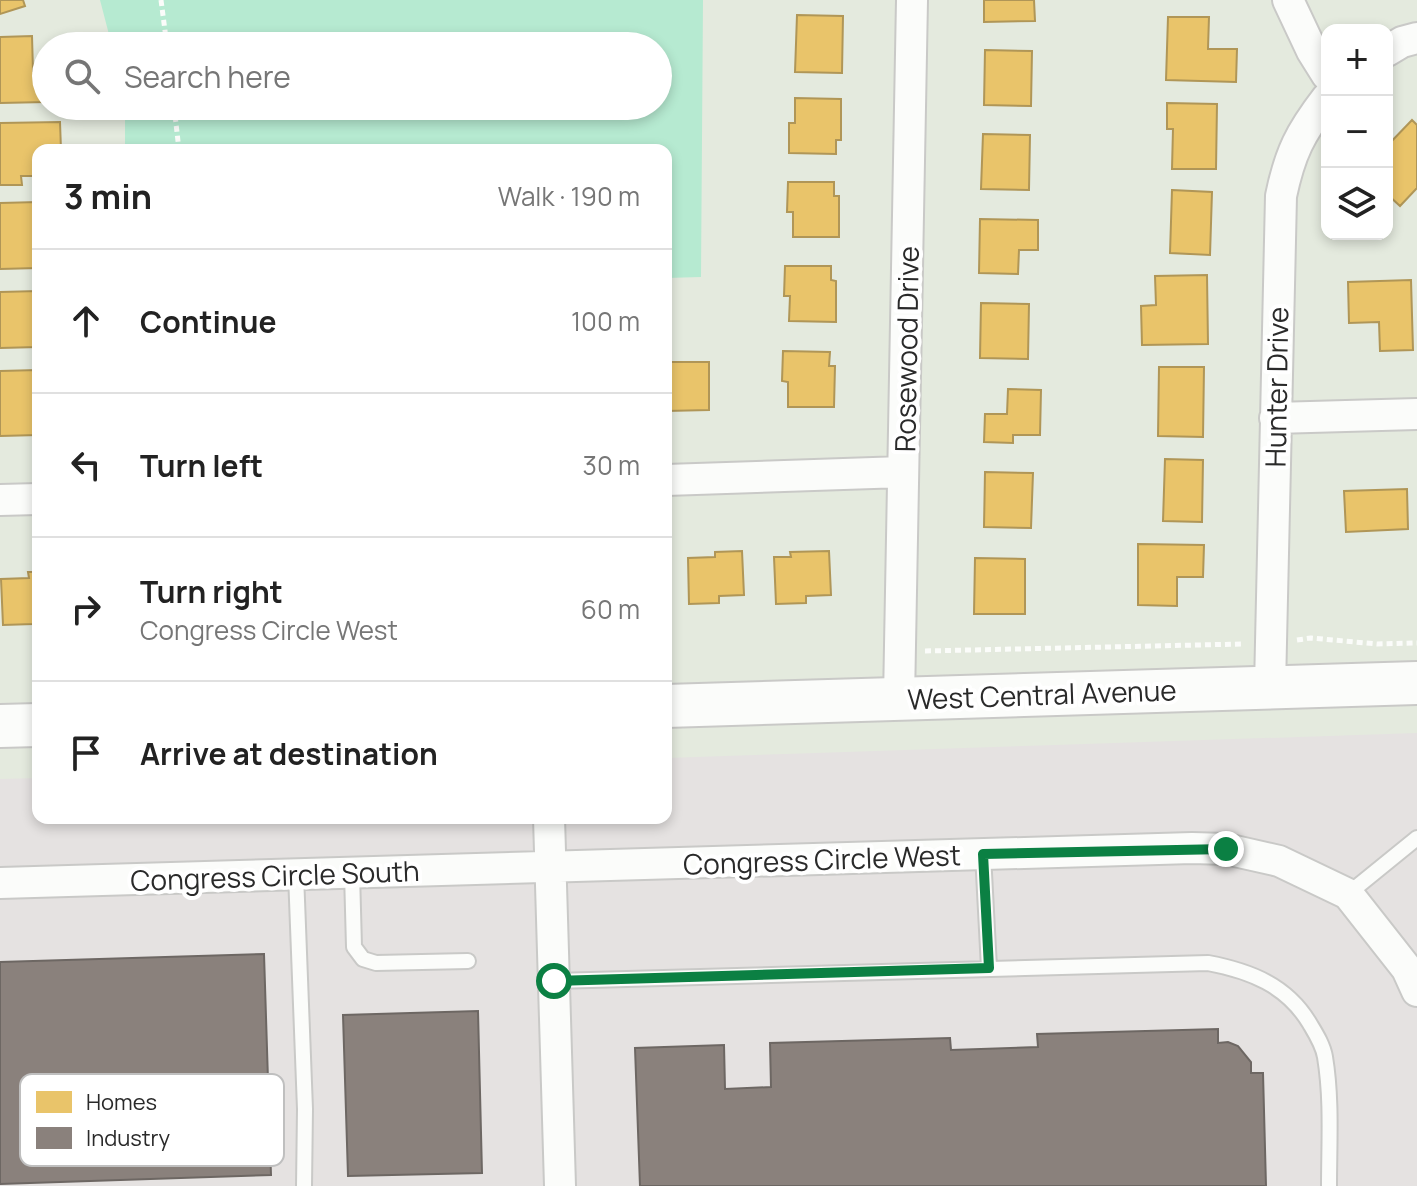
<!DOCTYPE html>
<html lang="en">
<head>
<meta charset="utf-8">
<style>
	:root { --surface:#fff; --page:#f2f2f2; --text:#222; --muted:#767676; --line:#e0e0e0 }
	body { margin:0; font-family:Manrope,sans-serif; background:var(--page); color:var(--text) }
	.controls { position:absolute; right:24px; top:24px; display:grid; overflow:hidden; border-radius:16px; box-shadow:0 4px 12px #0003 }
	.controls button { width:72px; height:72px; display:grid; place-items:center; padding:0; border:0; border-bottom:2px solid var(--line); background:var(--surface); color:var(--text); font:40px sans-serif }
	.stop { position:absolute; width:24px; height:24px; margin:-18px; border:6px solid #0b8043; border-radius:50%; background:#fff }
	.stop.end { background:#0b8043; border-color:#fff; box-shadow:0 2px 8px #0008 }
	.list { margin:0; padding:0; list-style:none }
	h2 { display:flex; justify-content:space-between; align-items:center; height:104px; margin:0; padding:0 32px; font-size:34px }
	h2 small { font-size:26px; font-weight:400; color:var(--muted) }
	.list li { display:grid; grid-template-columns:52px 1fr auto; gap:24px; align-items:center; box-sizing:border-box; height:144px; padding:0 32px; border-top:2px solid var(--line) }
	.list b { display:block; font-size:30px; white-space:nowrap }
	.list p { margin:0; font-size:26px; white-space:nowrap; color:var(--muted) }
	.list em { font-size:26px; font-style:normal; color:var(--muted) }
	.icon { flex:none; width:44px; height:44px; fill:none; stroke:currentColor; stroke-width:2; stroke-linecap:round; stroke-linejoin:round }
	.map { position:relative; flex:none; width:1417px; height:1186px; overflow:hidden }
	.search { position:absolute; background:var(--surface); box-shadow:0 4px 12px #0003; left:32px; top:32px; width:640px; height:88px; display:flex; align-items:center; gap:20px; box-sizing:border-box; padding:0 28px; border-radius:44px; color:var(--muted); font-size:30px }
	.panel { position:absolute; background:var(--surface); box-shadow:0 4px 12px #0003; left:32px; top:144px; width:640px; height:680px; border-radius:16px }
	.map>svg:first-child { display:block }
	.industrial { fill:#e5e2e1 }
	.green { fill:#b6ead1 }
	.homes { fill:#e9c46a; stroke:#b09657; stroke-width:2 }
	.industry { fill:#8a817c; stroke:#6d6763; stroke-width:2 }
	.lines { fill:none; stroke-linecap:round; stroke-linejoin:round }
	.lane-casing { stroke:#c9c9c7; stroke-width:18 }
	.street-casing { stroke:#c9c9c7; stroke-width:34 }
	.secondary-casing { stroke:#c9c9c7; stroke-width:46 }
	.path { stroke:#fbfcfa; stroke-width:5; stroke-dasharray:6 4; stroke-linecap:butt }
	.lane { stroke:#fbfcfa; stroke-width:14 }
	.street { stroke:#fbfcfa; stroke-width:30 }
	.secondary { stroke:#fbfcfa; stroke-width:42 }
	.route { stroke:#0b8043; stroke-width:10 }
	.labels { text-anchor:middle; dominant-baseline:central; stroke-width:8; stroke-linejoin:round; paint-order:stroke }
	.street-label { font-size:28px; fill:#2a2a2a; stroke:#fff }
	.key { fill:#fff; stroke:#bfbfbf; stroke-width:2 }
	.key-label { font-size:22px; fill:#2a2a2a }
</style>
</head>
<body>
<div class="map">
<svg width="1417" height="1186" viewBox="0 0 1417 1186">
	<rect width="100%" height="100%" fill="#e4eade"/>
	<!-- industrial -->
	<path class="industrial" d="M 1417,733 L 1417,1186 L 0,1186 L 0,779 L 38,778 L 38,818 L 666,818 L 666,758 Z"/>
	<!-- green -->
	<path class="green" d="M 100,0 L 703,0 L 701,277 L 666,278 L 666,150 L 125,150 L 125,106 L 658,106 L 658,46 L 112,46 Z"/>
	<!-- homes -->
	<path class="homes" d="M 0,0 L 23,0 L 25,6 L 0,14 Z
		M 984,0 L 1034,0 L 1035,21 L 984,22 Z
		M 797,15 L 843,16 L 842,73 L 795,72 Z
		M 1168,17 L 1209,17 L 1208,49 L 1237,49 L 1236,82 L 1166,80 Z
		M 32,36 L 33,71 L 46,71 L 46,102 L 0,103 L 0,37 Z
		M 985,50 L 1032,51 L 1031,106 L 984,105 Z
		M 795,98 L 841,99 L 841,140 L 836,140 L 836,154 L 789,153 L 789,123 L 795,123 Z
		M 1167,103 L 1217,104 L 1216,169 L 1172,169 L 1173,129 L 1167,129 Z
		M 1412,120 L 1417,125 L 1417,188 L 1400,206 L 1387,194 L 1387,146 Z
		M 60,122 L 61,150 L 38,150 L 38,176 L 21,176 L 22,185 L 0,185 L 0,123 Z
		M 983,134 L 1030,135 L 1029,190 L 981,189 Z
		M 788,182 L 834,182 L 834,196 L 839,196 L 839,237 L 793,237 L 793,212 L 787,212 Z
		M 1172,190 L 1212,192 L 1210,255 L 1170,253 Z
		M 38,202 L 38,268 L 0,269 L 0,203 Z
		M 980,219 L 1038,220 L 1038,250 L 1019,250 L 1018,274 L 979,273 Z
		M 785,266 L 831,266 L 831,280 L 836,281 L 836,322 L 789,321 L 790,296 L 784,296 Z
		M 1207,275 L 1208,344 L 1142,345 L 1141,306 L 1156,305 L 1155,276 Z
		M 1411,280 L 1413,350 L 1380,351 L 1379,322 L 1349,323 L 1348,282 Z
		M 38,291 L 38,347 L 0,348 L 0,292 Z
		M 981,303 L 1029,304 L 1028,359 L 980,358 Z
		M 783,351 L 830,352 L 829,366 L 835,366 L 834,407 L 788,407 L 788,382 L 782,381 Z
		M 666,362 L 709,362 L 709,410 L 666,411 Z
		M 1159,367 L 1204,367 L 1203,437 L 1158,436 Z
		M 38,370 L 38,435 L 0,436 L 0,371 Z
		M 1008,389 L 1041,390 L 1040,435 L 1013,435 L 1013,443 L 984,442 L 985,414 L 1007,414 Z
		M 1165,459 L 1203,460 L 1202,522 L 1163,521 Z
		M 985,472 L 1033,473 L 1031,528 L 984,527 Z
		M 1407,489 L 1408,529 L 1346,532 L 1344,491 Z
		M 1138,544 L 1204,545 L 1203,577 L 1177,577 L 1177,606 L 1138,605 Z
		M 742,551 L 744,595 L 719,596 L 719,603 L 689,604 L 688,558 L 715,557 L 715,552 Z
		M 829,551 L 831,595 L 806,596 L 806,603 L 776,604 L 774,557 L 791,557 L 790,552 Z
		M 975,558 L 1025,559 L 1025,614 L 974,614 Z
		M 28,572 L 38,572 L 38,617 L 33,617 L 33,624 L 3,625 L 1,579 L 29,578 Z"/>
	<!-- industry -->
	<path class="industry" d="M 264,954 L 271,1175 L 0,1184 L 0,962 Z
		M 478,1011 L 482,1173 L 348,1176 L 343,1015 Z
		M 1218,1029 L 1218,1043 L 1228,1042 L 1238,1046 L 1251,1062 L 1251,1073 L 1263,1073 L 1266,1186 L 640,1186 L 635,1048 L 724,1045 L 725,1089 L 771,1087 L 770,1043 L 950,1038 L 951,1050 L 1038,1047 L 1037,1034 Z"/>
	<g class="lines">
		<!-- lane casing -->
		<g class="lane-casing">
			<path id="lane" d="M 983,854 L 989,968
				M 352,873 L 354,947 L 363,959 L 376,963 L 468,961
				M 296,874 L 305,1109 L 304,1186
				M 1348,894 L 1417,838
				M 554,981 L 1208,963 C 1250,971 1287,985 1310,1024 C 1316,1034 1323,1045 1325,1057 C 1332,1099 1329,1144 1329,1186"/>
		</g>
		<!-- street casing -->
		<g class="street-casing">
			<path id="street" d="M 1288,0 L 1312,51 L 1327,75
				M 1387,51 L 1402,42 L 1417,38
				M 1275,418 L 1417,414
				M 666,480 L 903,472
				M 0,500 L 38,499
				M 1270,687 L 1281,196 C 1290,153 1300,133 1327,98
				M 899,699 L 912,0
				M 549,818 L 560,1186
				M 0,883 L 1192,848 L 1226,849 L 1279,861 L 1348,894 L 1407,969 L 1417,991"/>
		</g>
		<!-- secondary casing -->
		<g class="secondary-casing">
			<path id="secondary" d="M 666,706 L 1417,683
				M 0,726 L 38,725"/>
		</g>
		<!-- path -->
		<path class="path" d="M 161,0 L 167,46
			M 174,106 L 179,150
			M 1297,640 L 1311,638 L 1377,644 L 1417,643
			M 925,651 L 1243,644"/>
		<!-- lane -->
		<use href="#lane" class="lane"/>
		<!-- street -->
		<use href="#street" class="street"/>
		<!-- secondary -->
		<use href="#secondary" class="secondary"/>
	</g>
	<g class="lines">
		<!-- route -->
		<path class="route" d="M 554,981 L 989,968 L 983,854 L 1226,849"/>
	</g>
	<g class="labels">
		<!-- street labels -->
		<g class="street-label">
			<text transform="translate(906 349) rotate(-89)">Rosewood Drive</text>
			<text transform="translate(1276 387) rotate(-89)">Hunter Drive</text>
			<text transform="translate(1042 694) rotate(-2)">West Central Avenue</text>
			<text transform="translate(822 859) rotate(-2)">Congress Circle West</text>
			<text transform="translate(275 875) rotate(-2)">Congress Circle South</text>
		</g>
	</g>
	<!-- legend -->
	<rect x="20" y="1074" width="264" height="92" rx="12" class="key"/>
	<rect x="36" y="1091" width="36" height="22" fill="#e9c46a"/>
	<rect x="36" y="1127" width="36" height="22" fill="#8a817c"/>
	<g class="key-label">
		<text x="86" y="1110">Homes</text>
		<text x="86" y="1146">Industry</text>
	</g>
</svg>
<div class="controls">
<button>+</button>
<button>−</button>
<button><svg class="icon" aria-label="layers" viewBox="0 0 24 24"><path d="M12 4l9 5-9 5-9-5zM3 14l9 5 9-5"/></svg></button>
</div>
<div class="stop" style="left:554px;top:981px"></div>
<div class="stop end" style="left:1226px;top:849px"></div>
<div class="search"><svg class="icon" aria-label="search" viewBox="0 0 24 24"><circle cx="10" cy="10" r="6"/><path d="M15 15l6 6"/></svg>Search here</div>
<section class="panel">
<h2>3 min<small>Walk · 190 m</small></h2>
<ul class="list">
<li><svg class="icon" aria-label="ahead" viewBox="0 0 24 24"><path d="M12 20V5M6 11l6-6 6 6"/></svg><div><b>Continue</b></div><em>100 m</em></li>
<li><svg class="icon" aria-label="left" viewBox="0 0 24 24"><path d="M17 20v-9H6M10 6l-5 5 5 5"/></svg><div><b>Turn left</b></div><em>30 m</em></li>
<li><svg class="icon" aria-label="right" viewBox="0 0 24 24"><path d="M7 20v-9h11M14 6l5 5-5 5"/></svg><div><b>Turn right</b><p>Congress Circle West</p></div><em>60 m</em></li>
<li><svg class="icon" aria-label="arrive" viewBox="0 0 24 24"><path d="M6 21V4h12l-3 4 3 4H6"/></svg><div><b>Arrive at destination</b></div></li>
</ul>
</section>
</div>
</body>
</html>
